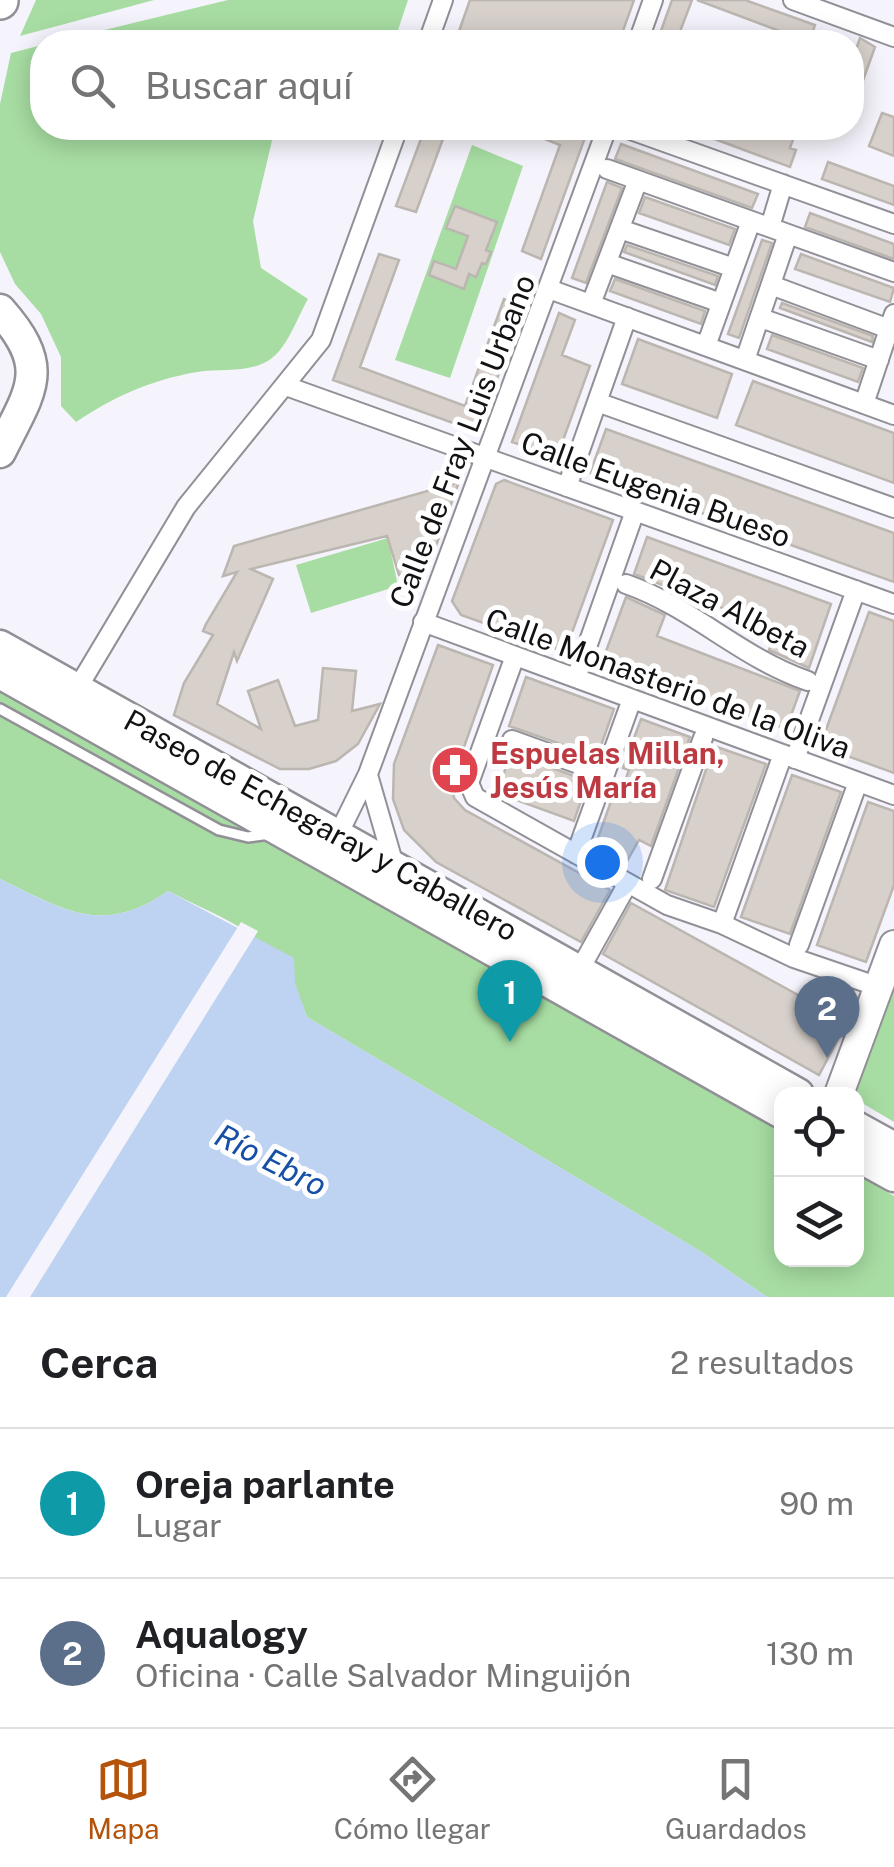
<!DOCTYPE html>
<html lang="es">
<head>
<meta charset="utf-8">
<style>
	:root { --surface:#fff; --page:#f2f2f2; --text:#202124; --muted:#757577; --line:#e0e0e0; --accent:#b45309 }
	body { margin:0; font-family:"Public Sans",sans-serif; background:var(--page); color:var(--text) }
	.controls { position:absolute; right:30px; bottom:30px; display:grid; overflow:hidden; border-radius:20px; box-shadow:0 5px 25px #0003 }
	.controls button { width:90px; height:90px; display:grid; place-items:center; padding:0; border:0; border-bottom:2px solid var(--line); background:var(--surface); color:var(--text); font:50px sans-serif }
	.you { position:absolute; left:602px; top:862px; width:35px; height:35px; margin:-25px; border:8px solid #fff; border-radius:50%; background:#1a73e8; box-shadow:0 0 0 15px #1a73e833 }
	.badge { display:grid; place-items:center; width:65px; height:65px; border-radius:50%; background:var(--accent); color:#fff; font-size:32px; font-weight:700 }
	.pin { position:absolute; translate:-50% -82px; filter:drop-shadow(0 2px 5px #0008) }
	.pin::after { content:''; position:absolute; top:52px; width:35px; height:30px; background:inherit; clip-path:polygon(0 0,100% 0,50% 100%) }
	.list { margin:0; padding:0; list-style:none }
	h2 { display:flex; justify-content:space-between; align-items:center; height:130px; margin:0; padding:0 40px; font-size:42px }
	h2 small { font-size:32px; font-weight:400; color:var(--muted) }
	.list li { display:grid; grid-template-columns:65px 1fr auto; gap:30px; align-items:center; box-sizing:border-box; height:150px; padding:0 40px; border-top:2px solid var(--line) }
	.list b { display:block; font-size:38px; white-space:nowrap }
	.list p { margin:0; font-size:32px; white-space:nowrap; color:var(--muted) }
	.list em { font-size:32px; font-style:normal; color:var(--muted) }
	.icon { flex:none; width:55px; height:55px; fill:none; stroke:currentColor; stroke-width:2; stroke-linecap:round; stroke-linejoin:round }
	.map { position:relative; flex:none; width:894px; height:1297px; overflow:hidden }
	.search { position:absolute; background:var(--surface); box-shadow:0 5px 25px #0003; left:30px; right:30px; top:30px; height:110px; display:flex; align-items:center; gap:25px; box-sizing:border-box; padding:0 35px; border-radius:40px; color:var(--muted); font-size:38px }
	.sheet { height:430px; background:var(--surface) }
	nav { display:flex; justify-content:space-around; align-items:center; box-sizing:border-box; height:140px; border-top:2px solid var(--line); background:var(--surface); font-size:28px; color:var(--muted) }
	nav a { display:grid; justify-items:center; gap:5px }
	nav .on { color:var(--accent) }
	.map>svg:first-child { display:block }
	.green { fill:#a7dda2 }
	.water { fill:#bed2f2 }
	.pier { fill:#f5f3fb }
	.building { fill:#d7d0cb; stroke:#bcb6b1; stroke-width:2.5 }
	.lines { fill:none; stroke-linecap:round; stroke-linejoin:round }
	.lane-casing { stroke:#929097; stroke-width:14 }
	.street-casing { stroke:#929097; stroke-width:22 }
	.secondary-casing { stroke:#929097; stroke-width:32 }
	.primary-casing { stroke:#929097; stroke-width:35 }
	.highway-casing { stroke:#929097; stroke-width:40 }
	.lane { stroke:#fff; stroke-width:9 }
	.street { stroke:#fff; stroke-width:18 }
	.secondary { stroke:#fff; stroke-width:28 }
	.primary { stroke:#fff; stroke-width:30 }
	.highway { stroke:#fff; stroke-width:35 }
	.labels { text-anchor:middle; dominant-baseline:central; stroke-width:10; stroke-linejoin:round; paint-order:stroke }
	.street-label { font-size:30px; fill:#121114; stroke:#fff }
	.health-label { font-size:30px; font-weight:bold; fill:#be3a42; stroke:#fff; text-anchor:start }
	.water-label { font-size:32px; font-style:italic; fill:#174fa7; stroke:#fff }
</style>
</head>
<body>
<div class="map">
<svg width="894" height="1297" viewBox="0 0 894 1297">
	<rect width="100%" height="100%" fill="#f5f3fb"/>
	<!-- green -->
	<path class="green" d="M 36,0 L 154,0 L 20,36 Z
		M 228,0 L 408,0 L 394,42 L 55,42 Z
		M 42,45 L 42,128 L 275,128 L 253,221 L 261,268 L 308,299 C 298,316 288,346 272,358 C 251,374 222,368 197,372 C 151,380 115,396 76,422 L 61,406 L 61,357 L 41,314 L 15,284 L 0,252 L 0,104 L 11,53 Z
		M 472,145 L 523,166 L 450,378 L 395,360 Z
		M 388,538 L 398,586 L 311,613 L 296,565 Z
		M 0,684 L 424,921 L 781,1130 L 782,1260 L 856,1260 L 857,1174 L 894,1196 L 894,1297 L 767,1297 L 700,1251 L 307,1017 C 278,934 241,928 168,891 C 103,936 66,911 0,879 Z
		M 888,987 L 894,990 L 894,1122 L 857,1100 L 856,1094 L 847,1094 Z"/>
	<!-- water -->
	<path class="water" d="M 0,879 C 65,911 103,936 168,891 L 294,958 L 295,983 L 307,1017 L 700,1251 L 767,1297 L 0,1297 Z"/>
	<!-- pier -->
	<path class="pier" d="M 241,922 L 258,931 L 30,1297 L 6,1297 Z"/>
	<!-- building -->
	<path class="building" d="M 470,0 L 634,0 L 619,42 L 462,42 L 458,34 Z
		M 672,0 L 692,0 L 676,42 L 657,42 Z
		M 697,0 L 745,0 L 815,25 L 809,42 Z
		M 860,38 L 875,47 L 853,108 L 852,61 Z
		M 882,113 L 894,117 L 894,156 L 869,146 Z
		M 425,128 L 447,128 L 416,212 L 396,206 Z
		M 517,128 L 575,128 L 587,132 L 541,259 L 522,251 L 560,145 Z
		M 685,128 L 797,128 L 790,148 L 796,150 L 790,167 Z
		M 621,144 L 758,194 L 752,208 L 615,159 Z
		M 828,162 L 894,186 L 894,205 L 822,179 Z
		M 607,182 L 622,188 L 586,283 L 572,278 Z
		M 645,197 L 735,229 L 729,245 L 639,213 Z
		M 455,206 L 497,222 L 486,250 L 491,252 L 486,264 L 482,263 L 476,277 L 469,274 L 464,289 L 429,275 L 434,261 L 456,269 L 468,236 L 446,228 Z
		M 810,213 L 894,244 L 894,259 L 805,227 Z
		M 762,240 L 772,243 L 739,338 L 728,334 Z
		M 627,245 L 718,276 L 715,285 L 624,252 Z
		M 379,254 L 399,260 L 360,367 L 465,406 L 504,299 L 523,306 L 478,432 L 333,380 Z
		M 801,254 L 894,288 L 890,302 L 795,269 Z
		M 615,279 L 705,311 L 701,324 L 610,291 Z
		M 782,303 L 873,336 L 872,342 L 780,308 Z
		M 559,313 L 575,320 L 562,355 L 590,366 L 557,457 L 512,442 Z
		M 772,335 L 863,368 L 858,382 L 767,349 Z
		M 638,339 L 732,374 L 717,418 L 622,384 Z
		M 753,381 L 894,433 L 894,483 L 736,425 Z
		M 606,429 L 894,533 L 894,582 L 590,473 Z
		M 504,480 L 613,520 L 565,652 L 461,615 L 452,601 L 496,484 Z
		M 459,482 L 428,568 L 399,575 L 387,536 L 251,569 L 273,579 L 237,661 L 234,652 L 217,704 L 261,729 L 248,691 L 278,680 L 295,726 L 318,720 L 323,668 L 356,671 L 352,711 L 380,704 L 358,744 L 336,761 L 309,769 L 280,769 L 174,715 L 184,683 L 213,635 L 203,631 L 206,624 L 237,572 L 223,576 L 234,546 Z
		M 647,537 L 831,604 L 809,668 L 769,650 L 777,629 L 634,574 Z
		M 626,597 L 665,615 L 657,636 L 800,691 L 786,729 L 602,662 Z
		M 869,612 L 894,621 L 894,773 L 820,746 Z
		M 438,645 L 493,665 L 452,781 L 454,798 L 465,810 L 610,890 L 581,942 L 436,862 L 404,830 L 393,799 L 394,764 Z
		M 526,677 L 614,709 L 597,757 L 509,726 Z
		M 641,719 L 690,737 L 651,846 L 639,840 L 626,863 L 594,849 L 615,790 L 621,792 L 629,770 L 623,768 Z
		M 714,746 L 766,764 L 714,907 L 665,890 Z
		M 511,753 L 588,781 L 574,821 L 497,793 Z
		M 792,775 L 841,792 L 790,934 L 741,917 Z
		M 868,802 L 894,811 L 894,885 L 866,962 L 817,945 Z
		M 631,903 L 847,1022 L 819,1075 L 603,954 Z"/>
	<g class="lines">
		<!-- lane casing -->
		<g class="lane-casing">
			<path id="lane" d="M 0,709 L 219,830 L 248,837 L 270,834"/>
		</g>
		<!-- street casing -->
		<g class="street-casing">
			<path id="street" d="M 793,0 L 894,37
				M 428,42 L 443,0
				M 638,42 L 653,0
				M 625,128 L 894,224
				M 607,169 L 894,272
				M 770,227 L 783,184
				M 620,229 L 734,268
				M 607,263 L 721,303
				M 771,285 L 889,329
				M 549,289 L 894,415
				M 591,304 L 638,180
				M 761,318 L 879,360
				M 706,346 L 751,221
				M 745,360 L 788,234
				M 286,386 L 894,604
				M 597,402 L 894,508
				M 864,404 L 894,314
				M 567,487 L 627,317
				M 626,584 C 694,608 739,657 808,681
				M 423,622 L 894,795
				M 515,656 L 469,783 L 475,797 L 667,905 L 722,924 L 794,958 L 879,987
				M 576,678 L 635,511
				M 77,689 L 186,507 L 321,340 L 398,128
				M 512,740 L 595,770
				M 795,759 L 856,590
				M 368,775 L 394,865
				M 334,843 L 368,774 L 607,128
				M 576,854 L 632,699
				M 652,879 L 703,738
				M 722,924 L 783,754
				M 799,945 L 858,782
				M 580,969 L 628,883"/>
		</g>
		<!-- secondary casing -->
		<g class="secondary-casing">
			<path id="secondary" d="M 839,1094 L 894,945"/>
		</g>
		<!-- primary casing -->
		<g class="primary-casing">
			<path id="primary" d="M 0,310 C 52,369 31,389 0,452
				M 0,646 L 798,1094
				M 0,673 L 782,1113
				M 856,1127 L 894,1148
				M 856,1155 L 894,1176"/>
		</g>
		<!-- highway casing -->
		<g class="highway-casing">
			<path id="highway" d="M 0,1 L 0,0"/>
		</g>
		<!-- lane -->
		<use href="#lane" class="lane"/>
		<!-- street -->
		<use href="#street" class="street"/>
		<!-- secondary -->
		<use href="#secondary" class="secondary"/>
		<!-- primary -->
		<use href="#primary" class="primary"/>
		<!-- highway -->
		<use href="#highway" class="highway"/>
	</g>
	<!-- icons -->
	<defs>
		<g id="pharmacy-disc" transform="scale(2.5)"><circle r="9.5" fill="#e0444e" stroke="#fff"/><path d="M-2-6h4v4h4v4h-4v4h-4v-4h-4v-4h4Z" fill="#fff"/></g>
	</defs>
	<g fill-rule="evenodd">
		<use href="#pharmacy-disc" x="455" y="770"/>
	</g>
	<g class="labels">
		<!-- street labels -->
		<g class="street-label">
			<text transform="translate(462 441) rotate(-69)">Calle de Fray Luis Urbano</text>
			<text transform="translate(656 489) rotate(20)">Calle Eugenia Bueso</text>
			<text transform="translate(730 608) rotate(28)">Plaza Albeta</text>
			<text transform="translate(668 683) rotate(20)">Calle Monasterio de la Oliva</text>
			<text transform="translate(321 825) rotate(29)">Paseo de Echegaray y Caballero</text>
		</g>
		<!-- health labels -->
		<g class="health-label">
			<text x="490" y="753">Espuelas Millan,<tspan x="490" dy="34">Jesús María</tspan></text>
		</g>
		<!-- water labels -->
		<g class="water-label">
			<text transform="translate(271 1160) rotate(27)">Río Ebro</text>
		</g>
	</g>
</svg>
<div class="controls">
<button><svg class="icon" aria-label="locate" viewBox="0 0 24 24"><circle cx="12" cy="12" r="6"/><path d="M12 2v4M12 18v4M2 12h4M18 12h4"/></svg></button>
<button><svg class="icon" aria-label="layers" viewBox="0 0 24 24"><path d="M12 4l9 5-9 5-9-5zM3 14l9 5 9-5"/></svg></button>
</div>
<div class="you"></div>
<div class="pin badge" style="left:510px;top:1042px;background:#0f9aa8">1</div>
<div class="pin badge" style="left:827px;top:1058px;background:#5c6f8a">2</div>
<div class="search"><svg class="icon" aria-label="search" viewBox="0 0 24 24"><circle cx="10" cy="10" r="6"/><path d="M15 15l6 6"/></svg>Buscar aquí</div>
</div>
<section class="sheet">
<h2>Cerca<small>2 resultados</small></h2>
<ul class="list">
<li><span class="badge" style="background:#0f9aa8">1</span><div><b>Oreja parlante</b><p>Lugar</p></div><em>90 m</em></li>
<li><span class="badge" style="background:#5c6f8a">2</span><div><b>Aqualogy</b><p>Oficina · Calle Salvador Minguijón</p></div><em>130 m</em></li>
</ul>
</section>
<nav>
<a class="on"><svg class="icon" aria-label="map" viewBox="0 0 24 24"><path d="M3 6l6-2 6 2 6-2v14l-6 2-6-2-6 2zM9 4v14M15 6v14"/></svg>Mapa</a>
<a><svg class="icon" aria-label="directions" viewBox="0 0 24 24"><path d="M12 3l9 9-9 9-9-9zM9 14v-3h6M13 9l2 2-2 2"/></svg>Cómo llegar</a>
<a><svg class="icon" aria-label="saved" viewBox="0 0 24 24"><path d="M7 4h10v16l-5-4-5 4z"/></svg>Guardados</a>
</nav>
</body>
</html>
